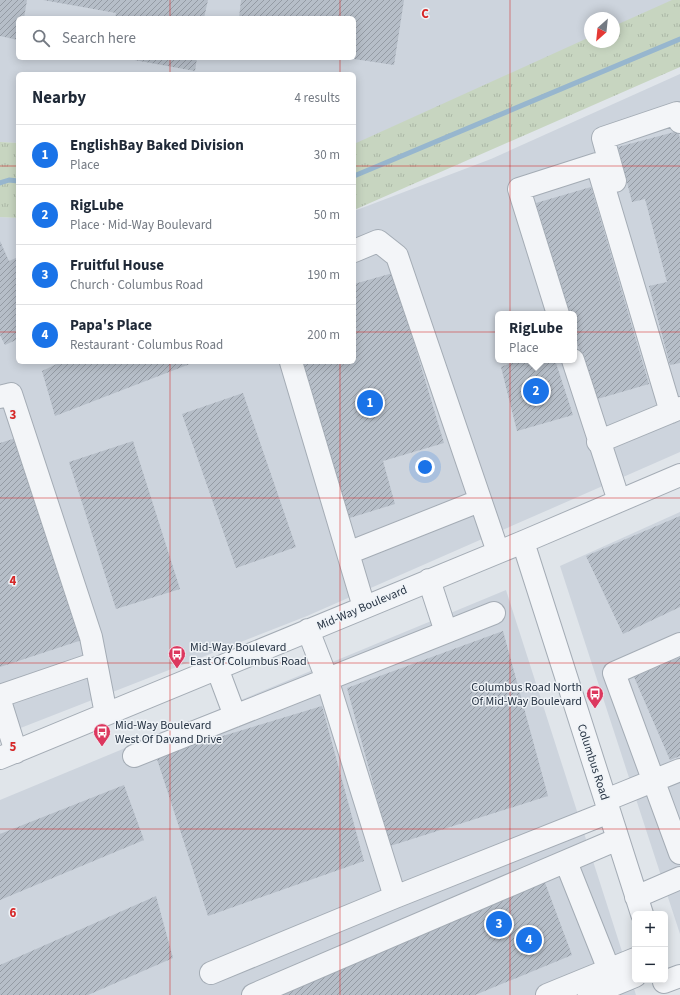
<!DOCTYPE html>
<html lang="en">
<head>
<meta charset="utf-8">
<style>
	:root { --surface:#fff; --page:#f2f2f3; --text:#1f2937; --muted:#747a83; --line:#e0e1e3; --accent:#1a73e8 }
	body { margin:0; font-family:"Source Sans 3",sans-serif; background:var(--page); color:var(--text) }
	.controls { position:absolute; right:12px; bottom:12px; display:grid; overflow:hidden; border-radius:6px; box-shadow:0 2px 10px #0003 }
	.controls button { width:36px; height:36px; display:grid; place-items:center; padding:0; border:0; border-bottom:1px solid var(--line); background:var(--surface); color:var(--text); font:20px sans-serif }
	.compass { position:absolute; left:584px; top:12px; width:36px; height:36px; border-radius:50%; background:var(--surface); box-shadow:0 2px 10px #0003; rotate:207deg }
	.you { position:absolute; left:425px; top:467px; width:14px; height:14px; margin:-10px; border:3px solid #fff; border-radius:50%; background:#1a73e8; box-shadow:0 0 0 6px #1a73e833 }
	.badge { display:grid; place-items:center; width:26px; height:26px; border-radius:50%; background:var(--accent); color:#fff; font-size:13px; font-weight:700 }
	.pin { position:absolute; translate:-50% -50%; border:2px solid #fff; box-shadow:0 1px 4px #0006 }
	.popup { position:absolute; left:495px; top:311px; width:82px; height:52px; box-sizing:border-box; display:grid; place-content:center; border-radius:6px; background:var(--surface); filter:drop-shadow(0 1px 3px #0005); font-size:13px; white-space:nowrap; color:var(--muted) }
	.popup b { font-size:15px; color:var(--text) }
	.popup::after { content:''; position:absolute; left:50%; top:100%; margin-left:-8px; border:8px solid transparent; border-top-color:var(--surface) }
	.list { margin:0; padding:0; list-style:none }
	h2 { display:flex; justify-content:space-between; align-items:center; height:52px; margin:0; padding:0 16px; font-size:17px }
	h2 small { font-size:13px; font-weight:400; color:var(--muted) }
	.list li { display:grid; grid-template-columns:26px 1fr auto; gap:12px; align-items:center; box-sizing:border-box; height:60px; padding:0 16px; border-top:1px solid var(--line) }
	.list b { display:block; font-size:15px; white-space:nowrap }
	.list p { margin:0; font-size:13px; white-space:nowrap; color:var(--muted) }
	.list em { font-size:13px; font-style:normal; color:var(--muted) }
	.icon { flex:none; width:22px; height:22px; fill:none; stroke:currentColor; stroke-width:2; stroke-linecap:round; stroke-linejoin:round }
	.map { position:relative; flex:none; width:680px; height:995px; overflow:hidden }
	.search { position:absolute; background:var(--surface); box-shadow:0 2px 10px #0003; left:16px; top:16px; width:340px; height:44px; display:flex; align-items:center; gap:10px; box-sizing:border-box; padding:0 14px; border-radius:6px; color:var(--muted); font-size:15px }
	.panel { position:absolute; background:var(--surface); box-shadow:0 2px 10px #0003; left:16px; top:72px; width:340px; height:292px; border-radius:6px }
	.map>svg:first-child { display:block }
	.built { fill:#cdd4dd; fill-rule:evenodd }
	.grass { fill:url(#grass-tufts) }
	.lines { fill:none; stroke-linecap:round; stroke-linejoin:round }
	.stream { stroke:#97b6ce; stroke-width:5 }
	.building { fill:url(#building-hatch) }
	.minor-casing { stroke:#a4acb5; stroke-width:24 }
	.minor { stroke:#f3f5f8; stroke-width:22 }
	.grid { fill:none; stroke:#d62828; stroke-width:1; stroke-opacity:0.55 }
	.labels { text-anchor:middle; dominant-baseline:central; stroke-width:3; stroke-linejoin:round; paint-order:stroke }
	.street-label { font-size:12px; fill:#263343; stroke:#eff3f7 }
	.poi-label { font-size:12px; fill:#263343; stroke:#eff3f7; text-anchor:start }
	.grid-label { font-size:13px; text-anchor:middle; font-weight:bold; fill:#d62828; stroke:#eff3f7; stroke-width:3; stroke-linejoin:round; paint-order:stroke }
</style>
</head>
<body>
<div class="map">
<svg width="680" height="995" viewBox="0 0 680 995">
	<defs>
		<pattern id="grass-tufts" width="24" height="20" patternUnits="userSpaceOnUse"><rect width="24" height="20" fill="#c7d5c0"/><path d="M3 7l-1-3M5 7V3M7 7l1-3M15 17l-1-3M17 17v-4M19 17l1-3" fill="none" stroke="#abb7a6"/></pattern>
		<pattern id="building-hatch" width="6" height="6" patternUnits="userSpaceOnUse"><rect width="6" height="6" fill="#b6bec8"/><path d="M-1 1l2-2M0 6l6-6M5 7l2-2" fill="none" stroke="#949ba4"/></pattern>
	</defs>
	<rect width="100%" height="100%" fill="#e0e5ea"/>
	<!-- built -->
	<path class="built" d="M 0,0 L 680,0 L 680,3 L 614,32 L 614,18 L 590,18 L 590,42 L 354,145 L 354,74 L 18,74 L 18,143 L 0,142 ZM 18,18 L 354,18 L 354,58 L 18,58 Z
		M 680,74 L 680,452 L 307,616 L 0,736 L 0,217 L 18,218 L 18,362 L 354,362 L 354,211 L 491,159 ZM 498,314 L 574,314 L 574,360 L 498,360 Z
		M 680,512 L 680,934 L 560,566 Z
		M 506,590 L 636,995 L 0,995 L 0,800 Z"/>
	<!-- grass -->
	<path class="grass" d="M 672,0 L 680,0 L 680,67 L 354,210 L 354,144 L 590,37 L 590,42 L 614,42 L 614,26 Z
		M 0,142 L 18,143 L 18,218 L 0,217 Z"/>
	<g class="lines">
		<!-- stream -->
		<path class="stream" d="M 354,176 L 680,39
			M 0,183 L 9,180 L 18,181"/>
	</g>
	<!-- building -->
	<path class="building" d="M 0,0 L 27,0 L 24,18 L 18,18 L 18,40 L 0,36 Z
		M 43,0 L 208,0 L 204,18 L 115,18 L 116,13 Z
		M 241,0 L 404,0 L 394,65 L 354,59 L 354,18 L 239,18 Z
		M 123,58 L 197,58 L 195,71 Z
		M 678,131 L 680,139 L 680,363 L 670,365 L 649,286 L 667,282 L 645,199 L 632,202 L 618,147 Z
		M 591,187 L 649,384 L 594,400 L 574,332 L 574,314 L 569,314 L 536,203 Z
		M 0,241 L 9,261 L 18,257 L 18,339 L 5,345 L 0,335 Z
		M 393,273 L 444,443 L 383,461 L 395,504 L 343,520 L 296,362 L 354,362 L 354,284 Z
		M 519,360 L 555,360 L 573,415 L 517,431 L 501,367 Z
		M 61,362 L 195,362 L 55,416 L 42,371 Z
		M 243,393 L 296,547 L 236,568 L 182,414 Z
		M 16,438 L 82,640 L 0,667 L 0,443 Z
		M 133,441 L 180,589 L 116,609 L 69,462 Z
		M 680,516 L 680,607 L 623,634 L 586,556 Z
		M 503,631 L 548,796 L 390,846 L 347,688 Z
		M 680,657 L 680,756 L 670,760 L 634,677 Z
		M 322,706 L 364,861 L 208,916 L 156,756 Z
		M 124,785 L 144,840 L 0,900 L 0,834 Z
		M 544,880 L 572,955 L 475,995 L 279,995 Z
		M 156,896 L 173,958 L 88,995 L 0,995 L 0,965 Z"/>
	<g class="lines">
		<!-- minor casing -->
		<g class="minor-casing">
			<path id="minor" d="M 615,181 L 603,138 L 677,113 L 680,122
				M 354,251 L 378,241 L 397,256 L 498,552
				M 558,314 L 519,189 L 597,164 L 671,412
				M 573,360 L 619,501
				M 291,362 L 364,607
				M 0,397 L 11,394 L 91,637 L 106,714
				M 598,442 L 680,408
				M 523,542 L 642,914
				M 348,553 L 479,501
				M 429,580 L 446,632
				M 308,630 L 327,679 L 395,897
				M 680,644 L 614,673 L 680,853
				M 217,668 L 235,716
				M 0,696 L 96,663
				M 0,701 L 16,752
				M 134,756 L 494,613
				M 0,758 L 523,542 L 680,475
				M 606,800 L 680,770
				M 566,862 L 609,970
				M 636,897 L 680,878
				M 211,973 L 395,897 L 609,812
				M 664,982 L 680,976
				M 253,995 L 618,839
				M 547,995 L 635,959
				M 589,995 L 635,976"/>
		</g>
		<!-- minor -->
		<use href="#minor" class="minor"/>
	</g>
	<!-- grid -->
	<path class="grid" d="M 170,0 L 170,18M 340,0 L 340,18M 510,0 L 510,995M 170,58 L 170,74M 340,58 L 340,74M 0,166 L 18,166M 354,166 L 680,166M 0,332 L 18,332M 354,332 L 680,332M 170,362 L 170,995M 340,362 L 340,995M 0,498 L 680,498M 0,663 L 680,663M 0,829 L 680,829"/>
	<!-- icons -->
	<defs>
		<g id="bus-pin" transform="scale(0.9)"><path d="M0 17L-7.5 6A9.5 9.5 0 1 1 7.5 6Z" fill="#dc375e" stroke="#eff3f7"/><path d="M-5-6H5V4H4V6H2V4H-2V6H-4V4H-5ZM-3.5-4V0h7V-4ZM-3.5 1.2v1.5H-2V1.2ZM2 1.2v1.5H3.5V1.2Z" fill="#fff"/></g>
	</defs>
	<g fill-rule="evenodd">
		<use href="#bus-pin" x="177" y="654"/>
		<use href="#bus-pin" x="595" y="694"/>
		<use href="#bus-pin" x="102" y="732"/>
	</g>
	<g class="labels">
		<!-- street labels -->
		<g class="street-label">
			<text transform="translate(362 608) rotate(-23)">Mid-Way Boulevard</text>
			<text transform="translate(593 762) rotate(72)">Columbus Road</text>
		</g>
		<!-- poi labels -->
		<g class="poi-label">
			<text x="190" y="647">Mid-Way Boulevard<tspan x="190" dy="14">East Of Columbus Road</tspan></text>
			<text x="582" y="687" text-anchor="end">Columbus Road North<tspan x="582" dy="14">Of Mid-Way Boulevard</tspan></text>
			<text x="115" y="725">Mid-Way Boulevard<tspan x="115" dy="14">West Of Davand Drive</tspan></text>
		</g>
	</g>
	<g class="grid-label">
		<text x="425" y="18">C</text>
		<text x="13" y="419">3</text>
		<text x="13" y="585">4</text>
		<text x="13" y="751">5</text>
		<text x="13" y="917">6</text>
	</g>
</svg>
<div class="controls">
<button>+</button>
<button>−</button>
</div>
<svg class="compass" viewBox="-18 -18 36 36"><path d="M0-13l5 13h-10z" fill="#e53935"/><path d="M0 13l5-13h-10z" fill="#747a83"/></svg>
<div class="you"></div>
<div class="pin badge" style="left:370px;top:403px">1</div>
<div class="pin badge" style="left:536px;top:391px">2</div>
<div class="popup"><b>RigLube</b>Place</div>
<div class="pin badge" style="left:499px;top:924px">3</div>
<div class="pin badge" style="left:529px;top:940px">4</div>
<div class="search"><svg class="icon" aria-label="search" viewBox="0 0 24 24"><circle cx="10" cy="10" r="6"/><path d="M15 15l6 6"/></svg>Search here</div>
<section class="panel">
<h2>Nearby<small>4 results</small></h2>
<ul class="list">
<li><span class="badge">1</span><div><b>EnglishBay Baked Division</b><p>Place</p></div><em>30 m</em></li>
<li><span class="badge">2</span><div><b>RigLube</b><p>Place · Mid-Way Boulevard</p></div><em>50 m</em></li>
<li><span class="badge">3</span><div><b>Fruitful House</b><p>Church · Columbus Road</p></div><em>190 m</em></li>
<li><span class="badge">4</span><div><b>Papa's Place</b><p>Restaurant · Columbus Road</p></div><em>200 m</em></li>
</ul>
</section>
</div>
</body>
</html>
